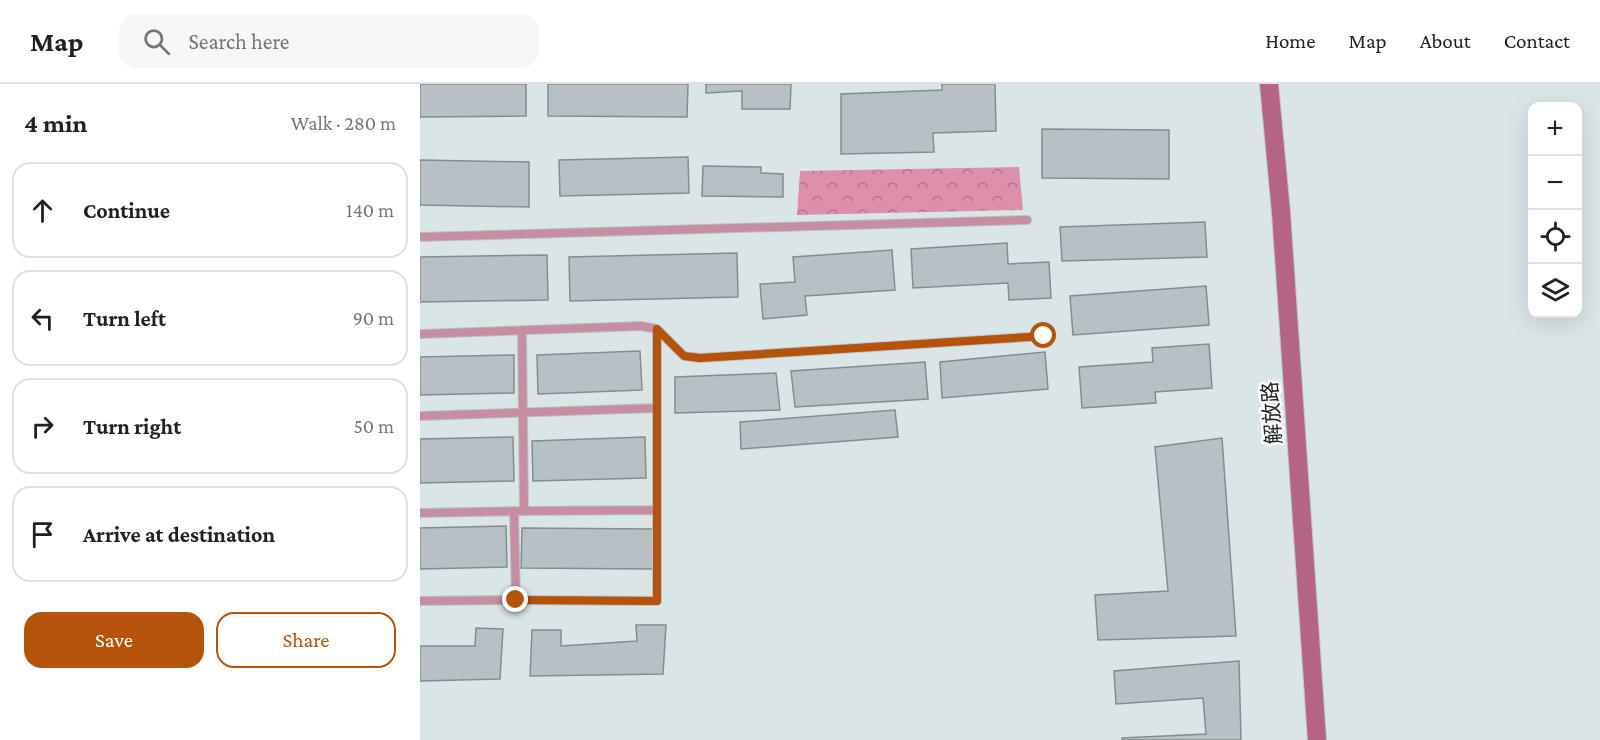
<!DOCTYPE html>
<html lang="en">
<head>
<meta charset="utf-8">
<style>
	:root { --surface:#fff; --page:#f6f6f6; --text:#202124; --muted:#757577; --line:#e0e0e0; --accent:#b45309 }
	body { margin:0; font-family:"Crimson Pro","Noto Sans SC",serif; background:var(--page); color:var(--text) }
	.controls { position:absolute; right:18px; top:18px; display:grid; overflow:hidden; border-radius:12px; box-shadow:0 6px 24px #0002 }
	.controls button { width:54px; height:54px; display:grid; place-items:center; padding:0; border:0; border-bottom:2px solid var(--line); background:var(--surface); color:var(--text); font:30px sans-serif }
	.stop { position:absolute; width:18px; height:18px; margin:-14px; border:4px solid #b45309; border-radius:50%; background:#fff }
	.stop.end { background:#b45309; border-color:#fff; box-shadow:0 2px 6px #0008 }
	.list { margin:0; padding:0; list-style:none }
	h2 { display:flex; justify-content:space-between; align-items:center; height:78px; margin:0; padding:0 24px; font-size:26px }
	h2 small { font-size:20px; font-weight:400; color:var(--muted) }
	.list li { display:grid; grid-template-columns:39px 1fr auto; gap:18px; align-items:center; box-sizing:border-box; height:96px; margin:0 12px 12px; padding:0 12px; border:2px solid var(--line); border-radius:18px }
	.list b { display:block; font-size:22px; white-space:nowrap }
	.list em { font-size:20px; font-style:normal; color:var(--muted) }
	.actions { display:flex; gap:12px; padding:18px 24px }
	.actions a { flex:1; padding:14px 0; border:2px solid var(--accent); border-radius:18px; text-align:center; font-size:21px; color:var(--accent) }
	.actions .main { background:var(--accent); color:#fff }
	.icon { flex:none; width:33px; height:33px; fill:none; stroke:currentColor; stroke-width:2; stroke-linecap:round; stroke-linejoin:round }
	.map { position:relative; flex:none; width:1180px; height:656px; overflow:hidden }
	header { display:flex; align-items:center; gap:36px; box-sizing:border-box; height:84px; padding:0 30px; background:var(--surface); border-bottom:2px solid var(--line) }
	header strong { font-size:28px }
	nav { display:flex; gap:33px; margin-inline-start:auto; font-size:21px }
	.search { width:420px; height:54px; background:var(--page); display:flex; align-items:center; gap:15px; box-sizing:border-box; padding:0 21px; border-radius:18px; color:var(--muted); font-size:22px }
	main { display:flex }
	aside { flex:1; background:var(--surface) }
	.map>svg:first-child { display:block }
	.forest { fill:url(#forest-crowns) }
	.building { fill:#b7c1c5; stroke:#828d90; stroke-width:1.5 }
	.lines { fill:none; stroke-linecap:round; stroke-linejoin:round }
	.lane-casing { stroke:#b9c2c5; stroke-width:10 }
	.secondary-casing { stroke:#b9c2c5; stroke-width:20 }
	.lane { stroke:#c78ea2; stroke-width:8 }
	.secondary { stroke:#b56483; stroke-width:18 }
	.route { stroke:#b45309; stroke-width:8 }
	.labels { text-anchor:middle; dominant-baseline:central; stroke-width:5; stroke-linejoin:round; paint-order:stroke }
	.street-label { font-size:21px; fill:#202425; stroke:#fff }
</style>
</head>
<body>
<header>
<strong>Map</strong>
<div class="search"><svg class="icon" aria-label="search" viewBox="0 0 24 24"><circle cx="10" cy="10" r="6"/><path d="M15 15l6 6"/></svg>Search here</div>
<nav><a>Home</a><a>Map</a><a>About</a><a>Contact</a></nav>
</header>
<main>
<aside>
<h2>4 min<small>Walk · 280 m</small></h2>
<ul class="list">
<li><svg class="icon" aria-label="ahead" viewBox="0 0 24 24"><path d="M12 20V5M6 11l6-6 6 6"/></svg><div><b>Continue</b></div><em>140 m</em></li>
<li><svg class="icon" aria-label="left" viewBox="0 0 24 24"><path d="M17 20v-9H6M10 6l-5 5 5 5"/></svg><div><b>Turn left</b></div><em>90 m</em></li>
<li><svg class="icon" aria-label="right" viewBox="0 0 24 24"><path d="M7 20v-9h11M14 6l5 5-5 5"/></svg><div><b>Turn right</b></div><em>50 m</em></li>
<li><svg class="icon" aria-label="arrive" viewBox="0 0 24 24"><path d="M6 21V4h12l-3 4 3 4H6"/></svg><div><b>Arrive at destination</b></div></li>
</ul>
<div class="actions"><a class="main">Save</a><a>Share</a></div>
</aside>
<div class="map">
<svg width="1180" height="656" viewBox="0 0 1180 656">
	<defs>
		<pattern id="forest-crowns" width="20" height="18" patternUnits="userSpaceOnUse" patternTransform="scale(1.5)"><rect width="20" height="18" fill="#dd8fab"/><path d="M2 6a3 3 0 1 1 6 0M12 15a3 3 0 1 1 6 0" fill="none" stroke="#b3758b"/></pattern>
	</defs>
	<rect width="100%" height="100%" fill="#dae5e8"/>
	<!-- forest -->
	<path class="forest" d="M 599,83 L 603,126 L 377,131 L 380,87 Z"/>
	<!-- building -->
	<path class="building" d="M 0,0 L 106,0 L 106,32 L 0,33 Z
		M 128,0 L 268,0 L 267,33 L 128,32 Z
		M 286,0 L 371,0 L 370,25 L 322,25 L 322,7 L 286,9 Z
		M 522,0 L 575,0 L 576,47 L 513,49 L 514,68 L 421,70 L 421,10 L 522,6 Z
		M 622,45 L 749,46 L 749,95 L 622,94 Z
		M 268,73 L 269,109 L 140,112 L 139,76 Z
		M 0,76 L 109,78 L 109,123 L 0,121 Z
		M 283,82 L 341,83 L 341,89 L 363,90 L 363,113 L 282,112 Z
		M 785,138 L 787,173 L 642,177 L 640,143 Z
		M 587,159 L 588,180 L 629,178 L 631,214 L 589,216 L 588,199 L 493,204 L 491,165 Z
		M 472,166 L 475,206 L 385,212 L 387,231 L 343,235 L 340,200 L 375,198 L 373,173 Z
		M 317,169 L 318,213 L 150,217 L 149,173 Z
		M 127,171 L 128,216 L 0,218 L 0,173 Z
		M 786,202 L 789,241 L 653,251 L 650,212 Z
		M 789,260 L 792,304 L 735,308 L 736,319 L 662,324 L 659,283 L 733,278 L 732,264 Z
		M 220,267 L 222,306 L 118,310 L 117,271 Z
		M 625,268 L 628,305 L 522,314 L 520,278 Z
		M 94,271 L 94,309 L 0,311 L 0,273 Z
		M 505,278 L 508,315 L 375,323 L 371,287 Z
		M 356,289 L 360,326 L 255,329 L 255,293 Z
		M 475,326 L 478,353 L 321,365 L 320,338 Z
		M 93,353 L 94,397 L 0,399 L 0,355 Z
		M 225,353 L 226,394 L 113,397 L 112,357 Z
		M 802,354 L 816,552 L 678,556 L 675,511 L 748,507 L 735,363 Z
		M 86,442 L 87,483 L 0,485 L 0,444 Z
		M 102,444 L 234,445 L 234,485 L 101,484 Z
		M 216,541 L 246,541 L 243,590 L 110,592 L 112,546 L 141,546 L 141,562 L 217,557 Z
		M 56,544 L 83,545 L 80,595 L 0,597 L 0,562 L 55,562 Z
		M 819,577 L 821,656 L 702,656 L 702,654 L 786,650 L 783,614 L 696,620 L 694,587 Z"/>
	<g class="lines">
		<!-- lane casing -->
		<g class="lane-casing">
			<path id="lane" d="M 0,153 L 607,136
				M 0,250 L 221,242 L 237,245 L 264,272 L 280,274 L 624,252
				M 0,332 L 237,324
				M 104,427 L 237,426 L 237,245
				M 0,429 L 104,427 L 102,246
				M 96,516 L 237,517 L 237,426
				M 0,517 L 96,516 L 94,427"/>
		</g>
		<!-- secondary casing -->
		<g class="secondary-casing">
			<path id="secondary" d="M 849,0 L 861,128 L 897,656"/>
		</g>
		<!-- lane -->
		<use href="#lane" class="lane"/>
		<!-- secondary -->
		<use href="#secondary" class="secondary"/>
	</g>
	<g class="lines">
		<!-- route -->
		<path class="route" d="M 96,516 L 237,517 L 237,245 L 264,272 L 280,274 L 624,252"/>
	</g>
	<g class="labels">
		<!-- street labels -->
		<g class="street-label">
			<text transform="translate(852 329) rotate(-94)">解放路</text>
		</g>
	</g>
</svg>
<div class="controls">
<button>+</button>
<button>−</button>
<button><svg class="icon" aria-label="locate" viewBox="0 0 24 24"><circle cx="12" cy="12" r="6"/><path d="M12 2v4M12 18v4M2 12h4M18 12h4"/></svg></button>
<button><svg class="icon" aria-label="layers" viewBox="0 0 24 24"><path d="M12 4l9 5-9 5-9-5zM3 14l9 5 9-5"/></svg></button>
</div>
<div class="stop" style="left:624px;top:252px"></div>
<div class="stop end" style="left:96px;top:516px"></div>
</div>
</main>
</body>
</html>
